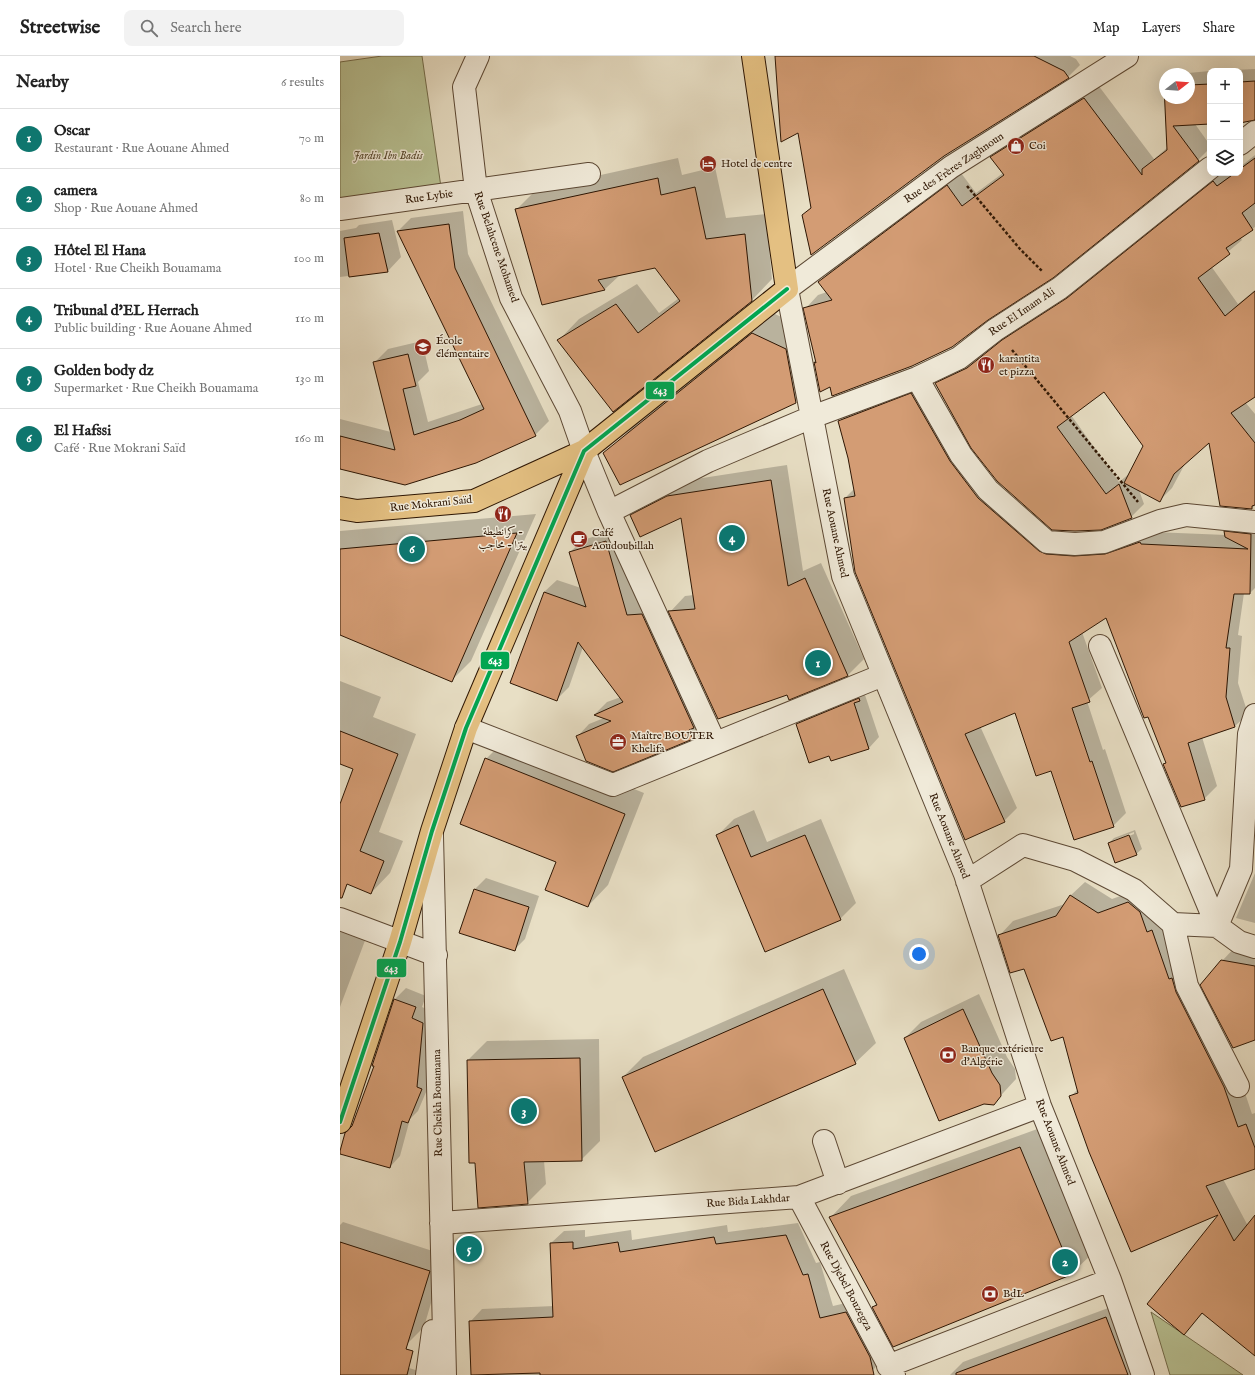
<!DOCTYPE html>
<html lang="en">
<head>
<meta charset="utf-8">
<style>
	:root { --surface:#fff; --page:#f2f2f2; --text:#222; --muted:#767676; --line:#e0e0e0; --accent:#0f766e }
	body { margin:0; font-family:"IM FELL English",Amiri,serif; background:var(--page); color:var(--text) }
	.controls { position:absolute; right:12px; top:12px; display:grid; overflow:hidden; border-radius:8px; box-shadow:0 4px 16px #0002 }
	.controls button { width:36px; height:36px; display:grid; place-items:center; padding:0; border:0; border-bottom:1px solid var(--line); background:var(--surface); color:var(--text); font:20px sans-serif }
	.compass { position:absolute; left:819px; top:12px; width:36px; height:36px; border-radius:50%; background:var(--surface); box-shadow:0 4px 16px #0002; rotate:73deg }
	.you { position:absolute; left:579px; top:898px; width:14px; height:14px; margin:-10px; border:3px solid #fff; border-radius:50%; background:#1a73e8; box-shadow:0 0 0 6px #1a73e833 }
	.badge { display:grid; place-items:center; width:26px; height:26px; border-radius:50%; background:var(--accent); color:#fff; font-size:13px; font-weight:700 }
	.pin { position:absolute; translate:-50% -50%; border:2px solid #fff; box-shadow:0 1px 4px #0006 }
	.list { margin:0; padding:0; list-style:none }
	h2 { display:flex; justify-content:space-between; align-items:center; height:52px; margin:0; padding:0 16px; font-size:17px }
	h2 small { font-size:13px; font-weight:400; color:var(--muted) }
	.list li { display:grid; grid-template-columns:26px 1fr auto; gap:12px; align-items:center; box-sizing:border-box; height:60px; padding:0 16px; border-top:1px solid var(--line) }
	.list b { display:block; font-size:15px; white-space:nowrap }
	.list p { margin:0; font-size:13px; white-space:nowrap; color:var(--muted) }
	.list em { font-size:13px; font-style:normal; color:var(--muted) }
	.icon { flex:none; width:22px; height:22px; fill:none; stroke:currentColor; stroke-width:2; stroke-linecap:round; stroke-linejoin:round }
	.map { position:relative; flex:none; width:915px; height:1319px; overflow:hidden }
	header { display:flex; align-items:center; gap:24px; box-sizing:border-box; height:56px; padding:0 20px; background:var(--surface); border-bottom:1px solid var(--line) }
	header strong { font-size:19px }
	nav { display:flex; gap:22px; margin-inline-start:auto; font-size:14px }
	.search { width:280px; height:36px; background:var(--page); display:flex; align-items:center; gap:10px; box-sizing:border-box; padding:0 14px; border-radius:8px; color:var(--muted); font-size:15px }
	main { display:flex }
	aside { flex:1; background:var(--surface) }
	.map>svg:first-child { display:block }
	.green { fill:#b8c193; stroke:#736c4b }
	.shadow { fill:#0003; fill-rule:evenodd }
	.building { fill:#d39c74; stroke:#2e1603 }
	.lines { fill:none; stroke-linecap:round; stroke-linejoin:round }
	.minor-casing { stroke:#5c4834; stroke-width:24 }
	.major-casing { stroke:#2e1603; stroke-width:24 }
	.path { stroke:#2e1603; stroke-width:2.5; stroke-dasharray:3 2; stroke-linecap:butt }
	.minor { stroke:#f0ead9; stroke-width:22 }
	.major { stroke:#e4c082; stroke-width:22 }
	.bus-1-casing { stroke:#f0ead9; stroke-width:7 }
	.bus-1 { stroke:#00a651; stroke-width:4 }
	.labels { text-anchor:middle; dominant-baseline:central; stroke-width:3; stroke-linejoin:round; paint-order:stroke }
	.poi-label { font-size:11px; fill:#2e1603; stroke:#f0ead9; text-anchor:start }
	.park-label { font-size:11px; font-style:italic; fill:#57492e; stroke:#f0ead9 }
	.street-label { font-size:11px; fill:#2e1603; stroke:#f0ead9 }
	.line-badge { stroke:#f0ead9; stroke-width:1.5 }
	.badge-label { font-size:11px; text-anchor:middle; font-weight:bold; fill:#fff }
</style>
</head>
<body>
<header>
<strong>Streetwise</strong>
<div class="search"><svg class="icon" aria-label="search" viewBox="0 0 24 24"><circle cx="10" cy="10" r="6"/><path d="M15 15l6 6"/></svg>Search here</div>
<nav><a>Map</a><a>Layers</a><a>Share</a></nav>
</header>
<main>
<aside>
<h2>Nearby<small>6 results</small></h2>
<ul class="list">
<li><span class="badge">1</span><div><b>Oscar</b><p>Restaurant · Rue Aouane Ahmed</p></div><em>70 m</em></li>
<li><span class="badge">2</span><div><b>camera</b><p>Shop · Rue Aouane Ahmed</p></div><em>80 m</em></li>
<li><span class="badge">3</span><div><b>Hôtel El Hana</b><p>Hotel · Rue Cheikh Bouamama</p></div><em>100 m</em></li>
<li><span class="badge">4</span><div><b>Tribunal d'EL Herrach</b><p>Public building · Rue Aouane Ahmed</p></div><em>110 m</em></li>
<li><span class="badge">5</span><div><b>Golden body dz</b><p>Supermarket · Rue Cheikh Bouamama</p></div><em>130 m</em></li>
<li><span class="badge">6</span><div><b>El Hafssi</b><p>Café · Rue Mokrani Saïd</p></div><em>160 m</em></li>
</ul>
</aside>
<div class="map">
<svg width="915" height="1319" viewBox="0 0 915 1319">
	<rect width="100%" height="100%" fill="#e8dfc5"/>
	<filter id="stains"><feTurbulence type="fractalNoise" baseFrequency=".005" numOctaves="4"/><feColorMatrix values="0 0 0 0 .2 0 0 0 0 .09 0 0 0 0 .02 0 0 0 .5 -.17"/></filter>
	<radialGradient id="worn" r=".72"><stop offset=".6" stop-color="#630" stop-opacity="0"/><stop offset="1" stop-color="#630" stop-opacity=".3"/></radialGradient>
	<!-- green -->
	<path class="green" d="M 42,0 L 82,0 L 103,145 L 0,157 L 0,6 Z
		M 811,1256 L 903,1319 L 830,1319 Z"/>
	<!-- shadow -->
	<path class="shadow" d="M 442,0 L 730,0 L 736,3 L 740,9 L 728,21 L 604,100 L 463,160 L 472,151 L 459,76 Z
		M 915,13 L 915,63 L 900,66 L 900,15 L 871,15 Z
		M 870,15 L 870,67 L 855,68 L 870,89 L 870,92 L 858,104 L 481,334 L 475,306 L 477,305 L 465,253 L 478,239 L 487,236 L 479,226 L 493,212 L 621,117 L 636,137 L 663,117 L 652,101 L 665,88 L 758,29 L 814,103 L 828,91 L 825,42 L 849,42 L 849,18 L 837,18 Z
		M 915,99 L 915,171 L 900,181 L 902,184 L 871,210 L 898,248 L 915,234 L 915,340 L 905,346 L 915,358 L 915,449 L 912,452 L 869,385 L 846,406 L 832,432 L 819,445 L 799,434 L 804,448 L 791,461 L 596,328 L 609,315 L 641,299 L 676,271 L 741,230 L 882,117 L 900,117 L 900,111 ZM 764,334 L 804,390 L 789,418 L 779,426 L 731,359 Z
		M 338,102 L 342,119 L 375,111 L 386,162 L 426,158 L 432,223 L 412,244 L 273,355 L 219,284 L 239,263 L 297,228 L 319,257 L 339,242 L 315,211 L 280,219 L 265,233 L 203,248 L 176,154 L 197,133 Z
		M 123,155 L 128,198 L 209,365 L 195,379 L 0,412 L 0,363 L 51,376 L 34,307 L 48,293 L 82,285 L 89,315 L 78,326 L 88,366 L 142,348 L 58,175 L 71,162 Z
		M 52,164 L 61,201 L 48,215 L 0,221 L 0,175 L 16,172 L 19,169 Z
		M 433,257 L 466,273 L 476,325 L 456,346 L 280,427 L 264,398 L 310,355 Z
		M 584,325 L 651,429 L 712,483 L 814,476 L 886,479 L 885,476 L 898,463 L 915,465 L 915,532 L 910,537 L 904,537 L 898,579 L 902,580 L 898,627 L 908,658 L 895,670 L 862,681 L 877,730 L 864,743 L 824,708 L 826,706 L 809,660 L 766,560 L 742,576 L 762,632 L 747,645 L 763,694 L 765,693 L 786,757 L 773,770 L 712,714 L 676,656 L 640,670 L 677,752 L 664,765 L 505,442 L 515,432 L 500,365 L 512,352 Z
		M 447,409 L 463,515 L 481,507 L 524,603 L 508,619 L 449,643 L 447,637 L 330,556 L 345,540 L 354,539 L 342,460 L 291,460 L 307,444 L 343,425 Z
		M 196,458 L 131,605 L 112,624 L 0,578 L 0,475 Z
		M 278,473 L 365,670 L 352,682 L 237,681 L 249,668 L 264,662 L 255,658 L 267,646 L 281,641 L 243,591 L 229,631 L 216,644 L 171,627 L 204,536 L 217,524 L 241,532 L 230,496 L 243,484 Z
		M 0,625 L 41,641 L 33,661 L 76,678 L 39,776 L 63,785 L 50,817 L 31,837 L 0,824 L 0,750 L 15,713 L 0,707 Z
		M 530,634 L 525,639 L 539,681 L 529,692 L 492,704 L 490,699 L 458,668 L 468,657 Z
		M 167,682 L 304,737 L 268,829 L 248,850 L 146,703 Z
		M 414,754 L 427,786 L 481,763 L 516,847 L 500,863 L 378,779 L 394,763 Z
		M 795,774 L 802,793 L 796,798 L 769,787 L 774,782 ZM 794,776 L 794,778 L 774,786 L 774,784 Z
		M 915,817 L 915,867 L 896,862 Z
		M 146,822 L 199,840 L 185,883 L 174,894 L 120,876 L 135,833 Z
		M 745,826 L 772,843 L 803,832 L 898,1016 L 912,1058 L 915,1057 L 915,1112 L 883,1123 L 908,1170 L 915,1160 L 915,1299 L 863,1257 L 844,1277 L 808,1248 L 881,1157 L 791,1194 L 731,1040 L 738,1033 L 724,980 L 685,911 L 659,880 L 673,865 L 725,848 L 730,840 Z
		M 0,854 L 32,866 L 0,951 Z
		M 898,888 L 915,891 L 915,983 L 882,905 Z
		M 504,913 L 536,987 L 515,1007 L 283,1021 L 303,1001 Z
		M 66,932 L 86,940 L 82,951 L 93,956 L 92,1022 L 78,1055 L 70,1063 L 60,1100 L 50,1111 L 13,1070 L 35,1010 L 33,1009 L 55,943 Z
		M 639,938 L 667,1001 L 675,1013 L 676,1023 L 653,1048 L 565,982 L 581,966 Z
		M 259,983 L 260,1085 L 241,1104 L 204,1105 L 206,1128 L 187,1147 L 128,1004 L 147,985 Z
		M 700,1072 L 753,1197 L 732,1217 L 533,1251 L 537,1247 L 491,1161 L 511,1140 Z
		M 3,1166 L 105,1199 L 84,1271 L 68,1287 L 0,1265 L 0,1169 Z
		M 458,1167 L 476,1207 L 480,1206 L 493,1250 L 519,1244 L 545,1301 L 533,1314 L 520,1319 L 146,1319 L 130,1266 L 142,1253 L 214,1250 L 211,1187 L 224,1175 L 245,1174 L 245,1181 L 291,1174 L 292,1184 L 387,1169 L 388,1176 Z
		M 779,1248 L 797,1319 L 610,1319 L 623,1306 Z
		M 0,1291 L 92,1319 L 0,1319 Z"/>
	<!-- building -->
	<path class="building" d="M 435,0 L 694,0 L 724,15 L 729,22 L 604,100 L 471,199 L 462,159 L 471,152 L 458,77 L 441,86 Z
		M 915,25 L 915,64 L 900,67 L 900,26 Z
		M 870,28 L 870,68 L 833,70 L 859,105 L 713,222 L 648,264 L 612,291 L 572,310 L 492,340 L 490,331 L 480,336 L 474,306 L 476,307 L 463,252 L 492,244 L 478,226 L 607,129 L 622,150 L 664,119 L 650,101 L 744,42 L 802,119 L 802,113 L 827,94 L 824,30 L 825,42 L 849,42 L 849,29 Z
		M 915,102 L 915,147 L 902,157 L 913,174 L 886,192 L 890,198 L 858,222 L 885,260 L 915,235 L 915,341 L 891,357 L 915,387 L 915,449 L 912,450 L 912,453 L 880,450 L 869,387 L 834,418 L 820,446 L 784,427 L 803,390 L 764,336 L 717,371 L 766,438 L 779,428 L 792,462 L 761,474 L 735,475 L 712,474 L 657,425 L 631,392 L 595,327 L 627,312 L 662,284 L 727,242 L 873,125 L 877,130 L 895,117 L 900,117 L 900,113 Z
		M 318,122 L 321,139 L 355,131 L 366,183 L 405,178 L 412,245 L 273,356 L 217,284 L 276,248 L 298,277 L 340,245 L 315,212 L 258,224 L 265,234 L 202,249 L 175,153 Z
		M 109,168 L 115,212 L 196,380 L 136,407 L 65,429 L 0,413 L 0,380 L 55,394 L 33,306 L 68,298 L 76,330 L 63,333 L 74,379 L 120,364 L 144,353 L 57,175 Z
		M 39,177 L 48,216 L 9,221 L 4,182 Z
		M 412,277 L 446,293 L 456,347 L 280,429 L 263,397 Z
		M 571,337 L 610,405 L 638,442 L 699,495 L 706,498 L 734,500 L 765,498 L 800,486 L 801,488 L 908,493 L 885,481 L 884,475 L 911,478 L 910,538 L 894,538 L 886,592 L 890,592 L 886,641 L 895,671 L 848,687 L 865,744 L 841,751 L 823,708 L 826,707 L 808,661 L 804,662 L 766,562 L 729,586 L 750,646 L 732,652 L 750,706 L 752,705 L 774,771 L 734,784 L 711,715 L 696,720 L 675,657 L 625,678 L 665,766 L 625,784 L 515,516 L 504,442 L 515,440 L 508,402 L 498,365 Z
		M 431,424 L 448,530 L 465,522 L 508,620 L 449,644 L 447,639 L 378,663 L 328,555 L 355,553 L 341,462 L 300,481 L 290,459 L 327,440 Z
		M 177,477 L 112,626 L 0,579 L 0,493 Z
		M 266,485 L 287,559 L 302,558 L 354,672 L 349,674 L 353,683 L 273,716 L 246,705 L 236,680 L 271,665 L 254,659 L 283,646 L 238,586 L 217,645 L 170,627 L 204,536 L 246,551 L 229,496 Z
		M 519,642 L 520,645 L 514,647 L 529,693 L 491,705 L 489,700 L 469,707 L 456,668 Z
		M 0,675 L 58,698 L 20,795 L 44,805 L 31,838 L 7,828 L 2,842 L 0,842 L 0,748 L 13,713 L 0,708 Z
		M 145,702 L 285,758 L 248,851 L 205,834 L 216,806 L 120,768 Z
		M 398,769 L 411,801 L 465,779 L 501,864 L 425,896 L 376,779 Z
		M 789,779 L 797,799 L 775,807 L 768,787 Z
		M 134,833 L 189,851 L 175,895 L 119,877 Z
		M 730,839 L 758,857 L 788,846 L 800,856 L 807,876 L 812,874 L 829,923 L 832,922 L 836,936 L 884,1031 L 898,1071 L 906,1068 L 915,1092 L 915,1113 L 866,1130 L 894,1185 L 915,1159 L 915,1300 L 862,1257 L 844,1279 L 807,1248 L 878,1159 L 791,1196 L 749,1096 L 729,1040 L 738,1037 L 723,981 L 711,985 L 684,913 L 670,917 L 658,879 L 716,860 Z
		M 881,904 L 915,910 L 915,984 L 893,992 L 860,929 Z
		M 483,933 L 516,1008 L 315,1096 L 282,1021 Z
		M 54,943 L 76,951 L 72,962 L 83,967 L 77,1031 L 82,1033 L 68,1067 L 62,1065 L 50,1112 L 0,1098 L 0,1095 L 5,1077 L 12,1070 L 34,1010 L 32,1010 Z
		M 623,953 L 652,1017 L 660,1029 L 661,1040 L 654,1049 L 644,1048 L 599,1065 L 564,982 Z
		M 240,1002 L 242,1105 L 184,1106 L 188,1148 L 138,1152 L 135,1107 L 129,1107 L 127,1004 Z
		M 680,1091 L 733,1218 L 553,1291 L 532,1251 L 537,1249 L 489,1161 Z
		M 446,1179 L 463,1219 L 468,1218 L 480,1262 L 506,1256 L 530,1301 L 534,1319 L 200,1319 L 200,1317 L 131,1319 L 129,1265 L 213,1261 L 210,1187 L 233,1186 L 233,1193 L 278,1186 L 280,1196 L 374,1181 L 376,1188 Z
		M 0,1186 L 90,1215 L 66,1293 L 73,1295 L 67,1319 L 0,1319 Z
		M 766,1261 L 788,1319 L 616,1319 L 616,1317 Z"/>
	<g class="lines">
		<!-- minor casing -->
		<g class="minor-casing">
			<path id="minor" d="M 138,0 L 124,31 L 136,134 L 171,242 L 230,355 L 244,395 L 269,456 L 375,687
				M 787,0 L 611,111 L 447,233 L 503,520 L 625,818 L 700,1050 L 770,1224 L 803,1319
				M 900,88 L 915,76
				M 0,153 L 249,118
				M 577,322 L 621,399 L 648,434 L 707,486 L 735,488 L 764,486 L 820,465 L 846,459 L 915,466
				M 269,456 L 368,405 L 472,361 L 577,322 L 619,302 L 655,274 L 720,232 L 870,112
				M 760,590 L 877,870 L 899,886 L 915,891
				M 126,672 L 273,729 L 543,619
				M 92,780 L 105,1319
				M 627,825 L 683,789 L 735,804 L 794,834 L 833,868 L 877,870 L 901,813 L 909,678 L 915,659
				M 0,863 L 96,899
				M 833,868 L 847,930 L 898,1030
				M 484,1085 L 498,1127
				M 459,1141 L 554,1319
				M 101,1167 L 459,1141 L 700,1050
				M 548,1310 L 770,1224
				M 87,1319 L 93,1275"/>
		</g>
		<!-- major casing -->
		<g class="major-casing">
			<path id="major" d="M 0,452 L 17,455 L 134,445 L 244,395 L 447,233 L 413,0
				M 0,1066 L 60,886 L 92,775 L 126,672 L 244,395"/>
		</g>
		<!-- path -->
		<path class="path" d="M 627,130 L 680,193 L 702,215
			M 672,294 L 798,446"/>
		<!-- minor -->
		<use href="#minor" class="minor"/>
		<!-- major -->
		<use href="#major" class="major"/>
		<!-- bus-1 casing -->
		<g class="bus-1-casing">
			<path id="bus-1" d="M 0,1066 L 60,886 L 92,775 L 126,672 L 244,395 L 447,233"/>
		</g>
		<!-- bus-1 -->
		<use href="#bus-1" class="bus-1"/>
	</g>
	<!-- icons -->
	<defs>
		<g id="shop-disc" transform="scale(0.9)"><circle r="9.5" fill="#8f2418" stroke="#f0ead9"/><path d="M-5-2.5h2.3a2.7 3.5 0 0 1 5.4 0H5L5.5 6h-11ZM-1.5-2.5h3a1.5 2.3 0 0 0-3 0Z" fill="#fff"/></g>
		<g id="hotel-disc" transform="scale(0.9)"><circle r="9.5" fill="#8f2418" stroke="#f0ead9"/><path d="M-6-4.5h1.5V1H6V5H4.5V3h-9V5H-6ZM-4 0a1.8 1.8 0 1 1 3.6 0ZM.5 0V-2.5h3Q6-2.5 6 0Z" fill="#fff"/></g>
		<g id="school-disc" transform="scale(0.9)"><circle r="9.5" fill="#8f2418" stroke="#f0ead9"/><path d="M0-5L7-2L0 1L-7-2ZM-4 1L0 2.5L4 1V4Q0 6-4 4Z" fill="#fff"/></g>
		<g id="restaurant-disc" transform="scale(0.9)"><circle r="9.5" fill="#8f2418" stroke="#f0ead9"/><path d="M-5-6h1v4h1v-4h1v4h1v-4h1v5L-1.5 .5V6h-2V.5L-5-1ZM5-6V6H3V1.5H1.5Q1.5-4 5-6Z" fill="#fff"/></g>
		<g id="cafe-disc" transform="scale(0.9)"><circle r="9.5" fill="#8f2418" stroke="#f0ead9"/><path d="M-5.5-4.5H6V0H3Q3 3.5 0 3.5H-2.5Q-5.5 3.5-5.5 0ZM3-3.2v2h1.7v-2ZM-6 4.5H4V6H-6Z" fill="#fff"/></g>
		<g id="office-disc" transform="scale(0.9)"><circle r="9.5" fill="#8f2418" stroke="#f0ead9"/><path d="M-6-3h4V-5.5h4V-3h4V5H-6ZM-1-4.5V-3h2v-1.5ZM-6 0V1H6V0Z" fill="#fff"/></g>
		<g id="bank-disc" transform="scale(0.9)"><circle r="9.5" fill="#8f2418" stroke="#f0ead9"/><path d="M-6-4H6V4H-6ZM0-2.3a2.3 2.3 0 1 0 0 4.6a2.3 2.3 0 1 0 0-4.6Z" fill="#fff"/></g>
	</defs>
	<g fill-rule="evenodd">
		<use href="#shop-disc" x="676" y="90"/>
		<use href="#hotel-disc" x="368" y="108"/>
		<use href="#school-disc" x="83" y="291"/>
		<use href="#restaurant-disc" x="646" y="309"/>
		<use href="#restaurant-disc" x="163" y="458"/>
		<use href="#cafe-disc" x="239" y="483"/>
		<use href="#office-disc" x="278" y="686"/>
		<use href="#bank-disc" x="608" y="999"/>
		<use href="#bank-disc" x="650" y="1238"/>
	</g>
	<g class="labels">
		<!-- poi labels -->
		<g class="poi-label">
			<text x="689" y="90">Coi</text>
			<text x="381" y="108">Hotel de centre</text>
			<text x="96" y="285">École<tspan x="96" dy="13">élémentaire</tspan></text>
			<text x="659" y="303">karantita<tspan x="659" dy="13">et pizza</tspan></text>
			<text x="163" y="476" text-anchor="middle">كرانطيطة -<tspan x="163" dy="13">بيتزا - محاجب</tspan></text>
			<text x="252" y="477">Café<tspan x="252" dy="13">Aoudoubillah</tspan></text>
			<text x="291" y="680">Maître BOUTER<tspan x="291" dy="13">Khelifa</tspan></text>
			<text x="621" y="993">Banque extérieure<tspan x="621" dy="13">d'Algérie</tspan></text>
			<text x="663" y="1238">BdL</text>
		</g>
		<!-- park labels -->
		<g class="park-label">
			<text x="48" y="100">Jardin Ibn Badis</text>
		</g>
		<!-- street labels -->
		<g class="street-label">
			<text transform="translate(614 112) rotate(-34)">Rue des Frères Zaghnoun</text>
			<text transform="translate(89 141) rotate(-8)">Rue Lybie</text>
			<text transform="translate(156 191) rotate(71)">Rue Belahcene Mohamed</text>
			<text transform="translate(682 256) rotate(-34)">Rue El Imam Ali</text>
			<text transform="translate(91 448) rotate(-6)">Rue Mokrani Saïd</text>
			<text transform="translate(495 477) rotate(78)">Rue Aouane Ahmed</text>
			<text transform="translate(609 780) rotate(68)">Rue Aouane Ahmed</text>
			<text transform="translate(98 1047) rotate(-91)">Rue Cheikh Bouamama</text>
			<text transform="translate(715 1086) rotate(69)">Rue Aouane Ahmed</text>
			<text transform="translate(408 1145) rotate(-4)">Rue Bida Lakhdar</text>
			<text transform="translate(506 1230) rotate(62)">Rue Djebel Bouzegza</text>
		</g>
	</g>
	<g class="line-badge">
		<rect x="305" y="325" width="30" height="19" rx="4" fill="#00a651"/>
		<rect x="140" y="595" width="30" height="19" rx="4" fill="#00a651"/>
		<rect x="36" y="902" width="31" height="20" rx="4" fill="#00a651"/>
	</g>
	<g class="badge-label">
		<text x="320" y="338">643</text>
		<text x="155" y="608">643</text>
		<text x="51" y="916">643</text>
	</g>
	<rect width="100%" height="100%" filter="url(#stains)"/>
	<rect width="100%" height="100%" fill="url(#worn)"/>
</svg>
<div class="controls">
<button>+</button>
<button>−</button>
<button><svg class="icon" aria-label="layers" viewBox="0 0 24 24"><path d="M12 4l9 5-9 5-9-5zM3 14l9 5 9-5"/></svg></button>
</div>
<svg class="compass" viewBox="-18 -18 36 36"><path d="M0-13l5 13h-10z" fill="#e53935"/><path d="M0 13l5-13h-10z" fill="#767676"/></svg>
<div class="you"></div>
<div class="pin badge" style="left:478px;top:607px">1</div>
<div class="pin badge" style="left:725px;top:1206px">2</div>
<div class="pin badge" style="left:184px;top:1055px">3</div>
<div class="pin badge" style="left:392px;top:482px">4</div>
<div class="pin badge" style="left:129px;top:1193px">5</div>
<div class="pin badge" style="left:72px;top:493px">6</div>
</div>
</main>
</body>
</html>
